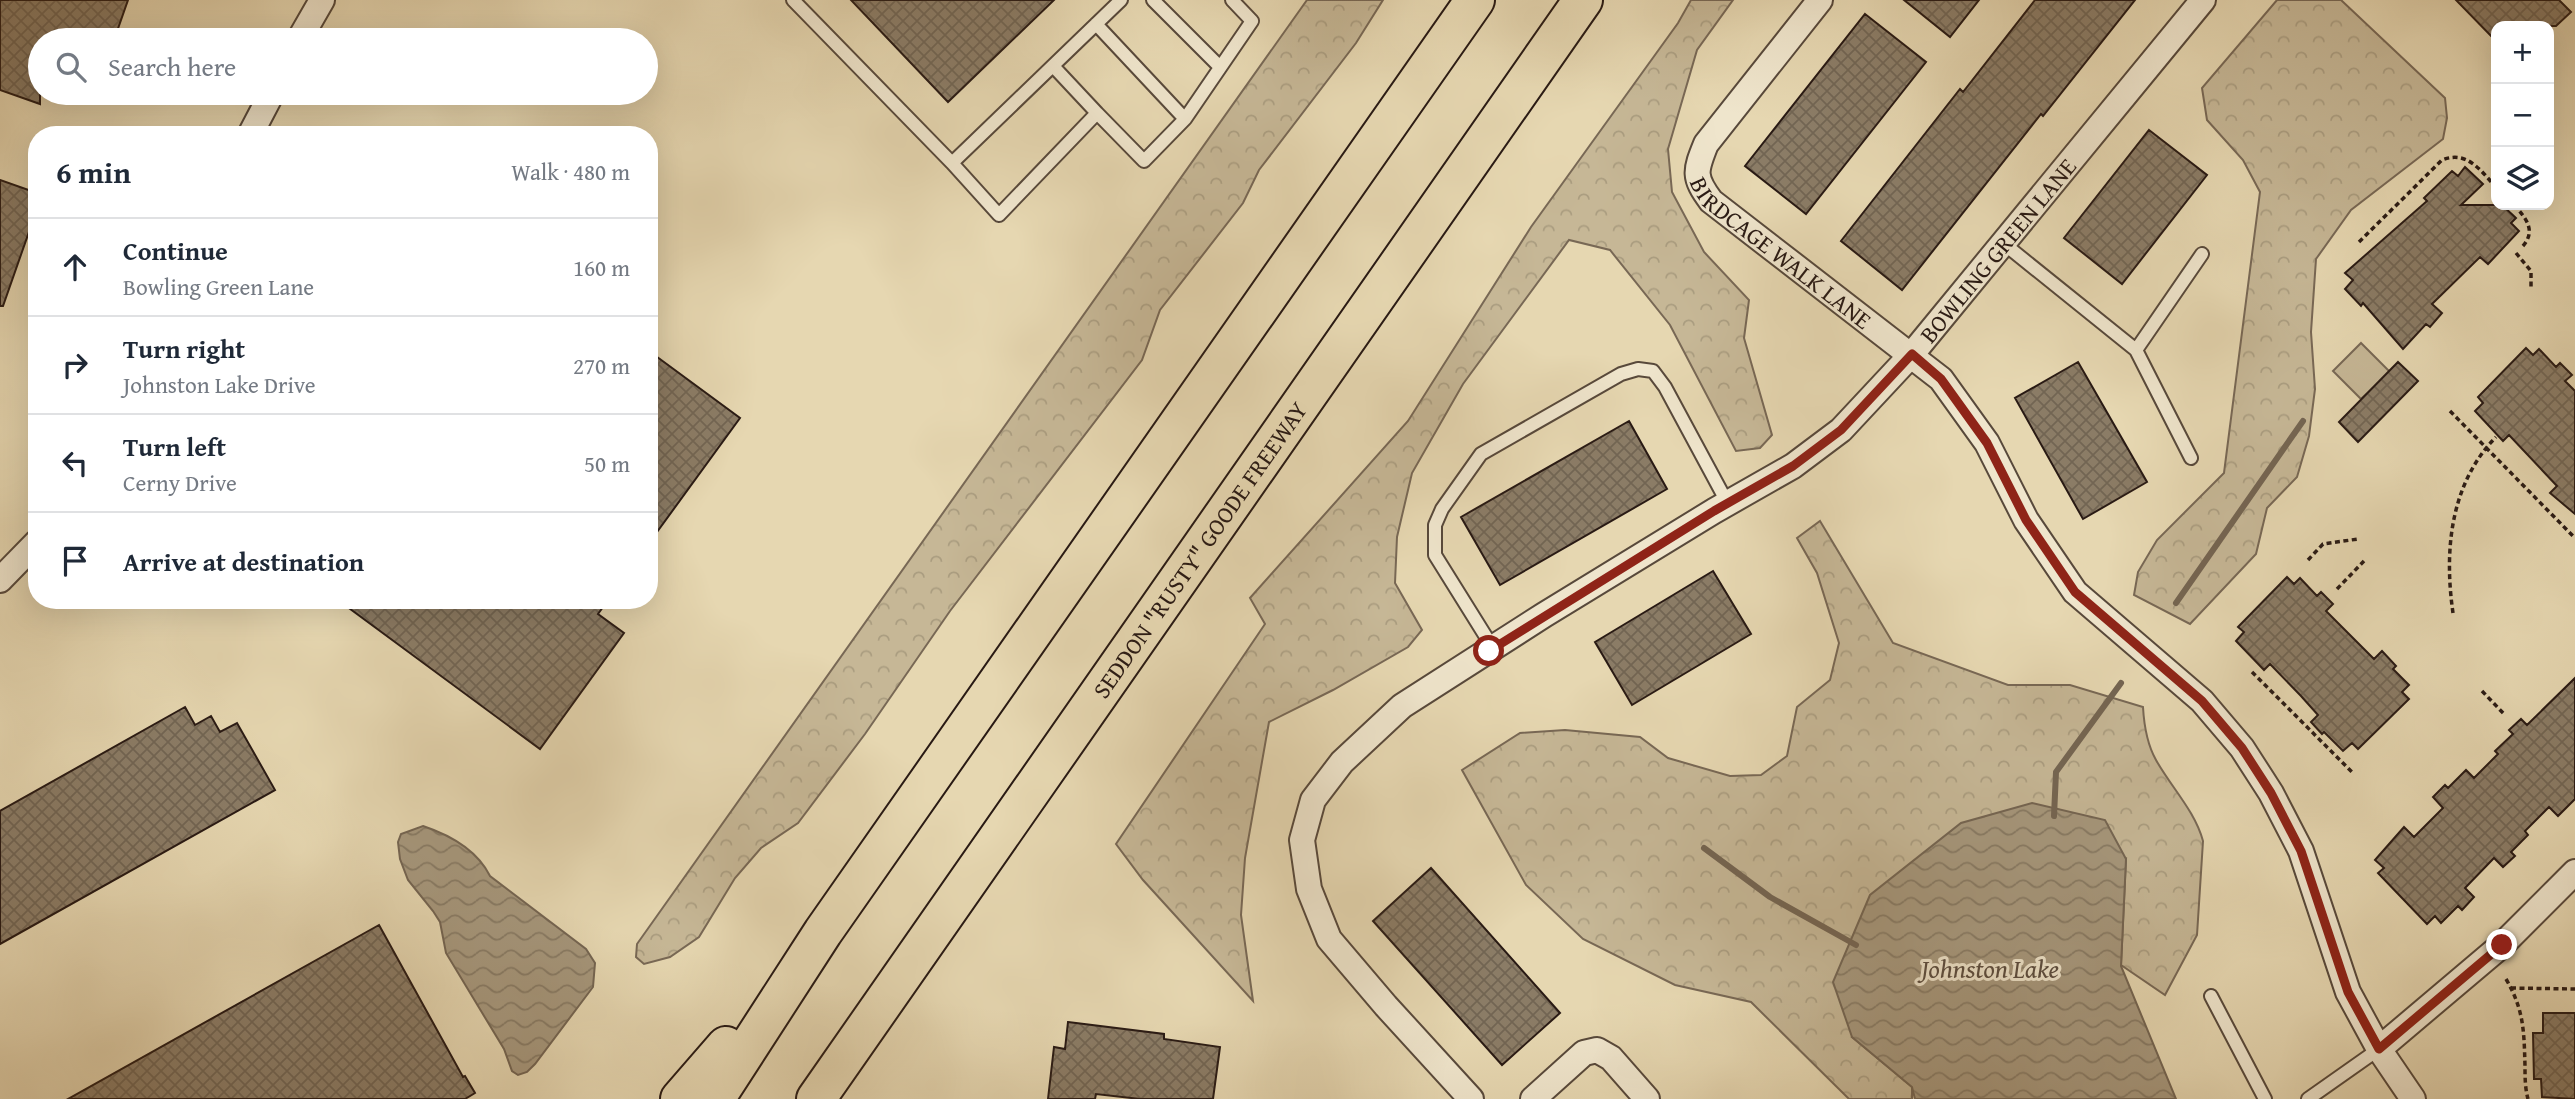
<!DOCTYPE html>
<html lang="en">
<head>
<meta charset="utf-8">
<style>
	:root { --surface:#fff; --page:#f2f2f3; --text:#1f2937; --muted:#747a83; --line:#e0e1e3 }
	body { margin:0; font-family:"Gentium Book Plus",serif; background:var(--page); color:var(--text) }
	.controls { position:absolute; right:21px; top:21px; display:grid; overflow:hidden; border-radius:14px; box-shadow:0 7px 28px #0002 }
	.controls button { width:63px; height:63px; display:grid; place-items:center; padding:0; border:0; border-bottom:2px solid var(--line); background:var(--surface); color:var(--text); font:35px sans-serif }
	.stop { position:absolute; width:21px; height:21px; margin:-16px; border:5px solid #8f2418; border-radius:50%; background:#fff }
	.stop.end { background:#8f2418; border-color:#fff; box-shadow:0 2px 7px #0008 }
	.list { margin:0; padding:0; list-style:none }
	h2 { display:flex; justify-content:space-between; align-items:center; height:91px; margin:0; padding:0 28px; font-size:30px }
	h2 small { font-size:23px; font-weight:400; color:var(--muted) }
	.list li { display:grid; grid-template-columns:46px 1fr auto; gap:21px; align-items:center; box-sizing:border-box; height:98px; padding:0 28px; border-top:2px solid var(--line) }
	.list b { display:block; font-size:26px; white-space:nowrap }
	.list p { margin:0; font-size:23px; white-space:nowrap; color:var(--muted) }
	.list em { font-size:23px; font-style:normal; color:var(--muted) }
	.icon { flex:none; width:38px; height:38px; fill:none; stroke:currentColor; stroke-width:2; stroke-linecap:round; stroke-linejoin:round }
	.map { position:relative; flex:none; width:2575px; height:1099px; overflow:hidden }
	.search { position:absolute; background:var(--surface); box-shadow:0 7px 28px #0002; left:28px; top:28px; width:630px; height:77px; display:flex; align-items:center; gap:18px; box-sizing:border-box; padding:0 24px; border-radius:38px; color:var(--muted); font-size:26px }
	.panel { position:absolute; background:var(--surface); box-shadow:0 7px 28px #0002; left:28px; top:126px; width:630px; height:483px; border-radius:28px }
	.map>svg:first-child { display:block }
	.forest { fill:url(#forest-crowns); stroke:#786855; stroke-width:2 }
	.park { fill:#c6b796; stroke:#786855; stroke-width:2 }
	.water { fill:url(#water-waves); stroke:#746552; stroke-width:2 }
	.lines { fill:none; stroke-linecap:round; stroke-linejoin:round }
	.stream { stroke:#746552; stroke-width:6 }
	.building { fill:url(#building-cross-hatch); stroke:#291a14; stroke-width:2 }
	.service-casing { stroke:#58493b; stroke-width:16 }
	.minor-casing { stroke:#58493b; stroke-width:28 }
	.motorway-casing { stroke:#291a14; stroke-width:42 }
	.path { stroke:#291a14; stroke-width:3.5; stroke-dasharray:5 3.5; stroke-linecap:butt }
	.service { stroke:#efe5cc; stroke-width:12 }
	.minor { stroke:#efe5cc; stroke-width:24 }
	.motorway { stroke:#e6d7b1; stroke-width:38 }
	.route { stroke:#8f2418; stroke-width:9 }
	.labels { text-anchor:middle; dominant-baseline:central; stroke-width:6; stroke-linejoin:round; paint-order:stroke }
	.street-label { font-size:24px; fill:#291a14; stroke:#efe5cc }
	.water-label { font-size:26px; font-style:italic; fill:#5b4c3e; stroke:#efe5cc }
</style>
</head>
<body>
<div class="map">
<svg width="2575" height="1099" viewBox="0 0 2575 1099">
	<defs>
		<pattern id="forest-crowns" width="20" height="18" patternUnits="userSpaceOnUse" patternTransform="scale(1.75)"><rect width="20" height="18" fill="#c6b796"/><path d="M2 6a3 3 0 1 1 6 0M12 15a3 3 0 1 1 6 0" fill="none" stroke="#aa9d80"/></pattern>
		<pattern id="water-waves" width="16" height="10" patternUnits="userSpaceOnUse" patternTransform="scale(1.75)"><rect width="16" height="10" fill="#a6977c"/><path d="M0 5q4-4 8 0t8 0" fill="none" stroke="#877a64"/></pattern>
		<pattern id="building-cross-hatch" width="8" height="8" patternUnits="userSpaceOnUse" patternTransform="scale(1.75)"><rect width="8" height="8" fill="#8b7c66"/><path d="M0 0l8 8M0 8l8-8" fill="none" stroke="#726553"/></pattern>
	</defs>
	<rect width="100%" height="100%" fill="#e6d7b1"/>
	<filter id="stains"><feTurbulence type="fractalNoise" baseFrequency=".00286" numOctaves="4"/><feColorMatrix values="0 0 0 0 .2 0 0 0 0 .09 0 0 0 0 .02 0 0 0 .5 -.17"/></filter>
	<radialGradient id="worn" r=".72"><stop offset=".6" stop-color="#630" stop-opacity="0"/><stop offset="1" stop-color="#630" stop-opacity=".3"/></radialGradient>
	<!-- forest -->
	<path class="forest" d="M 1307,0 L 1383,0 L 1356,43 L 1259,170 L 1243,203 L 1160,310 L 1142,360 L 950,611 L 865,734 L 798,823 L 761,848 L 735,878 L 699,937 L 670,957 L 644,964 L 636,957 L 637,944 Z
		M 1691,0 L 1733,0 L 1697,50 L 1668,149 L 1672,192 L 1704,252 L 1749,300 L 1744,338 L 1772,435 L 1760,448 L 1736,451 L 1670,325 L 1610,250 L 1569,240 L 1463,384 L 1412,473 L 1397,537 L 1395,583 L 1422,630 L 1408,647 L 1333,690 L 1269,722 L 1245,858 L 1241,915 L 1253,1001 L 1143,880 L 1116,844 L 1265,624 L 1250,598 L 1408,421 L 1531,227 L 1678,23 Z
		M 2277,0 L 2341,0 L 2445,98 L 2447,118 L 2443,139 L 2351,210 L 2316,259 L 2311,332 L 2315,389 L 2309,436 L 2297,477 L 2267,508 L 2256,554 L 2190,624 L 2134,595 L 2138,572 L 2157,540 L 2224,473 L 2260,192 L 2243,160 L 2207,120 L 2202,88 Z
		M 1820,521 L 1893,643 L 2008,685 L 2070,685 L 2143,707 C 2144,725 2147,744 2156,760 C 2171,787 2195,811 2203,841 L 2197,935 L 2165,995 L 2121,965 L 2126,859 L 1852,1037 L 1912,1087 L 1912,1099 L 1849,1099 L 1751,1002 L 1675,985 L 1583,939 L 1526,885 L 1462,770 L 1520,733 L 1565,730 L 1640,737 L 1668,758 L 1730,776 L 1761,775 L 1787,756 L 1797,707 L 1830,680 L 1839,643 L 1817,573 L 1797,538 Z"/>
	<!-- park -->
	<path class="park" d="M 2361,343 L 2390,372 L 2361,399 L 2333,371 Z"/>
	<!-- water -->
	<path class="water" d="M 2032,803 L 2105,820 L 2126,859 L 2121,966 L 2176,1099 L 1915,1099 L 1912,1087 L 1852,1037 L 1833,982 L 1870,895 L 1961,823 Z
		M 423,826 C 450,835 477,850 490,876 L 586,949 L 595,963 L 593,987 L 535,1064 L 527,1072 L 518,1075 L 512,1071 L 504,1049 L 446,953 L 440,922 L 433,911 L 408,880 L 400,859 L 398,842 L 401,834 Z"/>
	<g class="lines">
		<!-- stream -->
		<path class="stream" d="M 2176,603 L 2303,421
			M 2054,816 L 2056,772 L 2121,683
			M 1704,848 L 1770,897 L 1856,945"/>
	</g>
	<!-- building -->
	<path class="building" d="M 0,0 L 128,0 L 114,40 L 40,40 L 40,104 L 0,90 Z
		M 851,0 L 1054,0 L 948,102 Z
		M 1904,0 L 1979,0 L 1950,37 Z
		M 2035,0 L 2135,0 L 2043,116 L 2041,114 L 1902,290 L 1841,241 L 1960,89 L 1963,92 Z
		M 2456,0 L 2559,0 L 2571,12 L 2556,26 L 2496,26 L 2496,41 Z
		M 1865,14 L 1926,62 L 1806,214 L 1745,166 Z
		M 2149,130 L 2207,175 L 2122,284 L 2064,238 Z
		M 2465,167 L 2483,184 L 2461,205 L 2502,205 L 2516,218 L 2511,223 L 2519,231 L 2488,264 L 2480,257 L 2432,304 L 2442,313 L 2430,327 L 2426,324 L 2403,349 L 2363,303 L 2361,306 L 2345,289 L 2353,280 L 2345,273 L 2427,201 L 2424,198 L 2452,171 L 2458,176 Z
		M 0,180 L 37,193 L 37,209 L 3,306 L 0,306 Z
		M 2526,348 L 2533,355 L 2539,349 L 2556,367 L 2560,363 L 2572,375 L 2565,381 L 2575,391 L 2575,514 L 2550,493 L 2557,486 L 2509,435 L 2503,441 L 2475,411 L 2483,403 L 2478,397 Z
		M 649,351 L 740,418 L 649,543 Z
		M 2078,362 L 2147,482 L 2083,519 L 2015,398 Z
		M 2398,362 L 2418,381 L 2358,442 L 2339,422 Z
		M 1629,421 L 1667,489 L 1500,585 L 1461,517 Z
		M 1713,571 L 1751,634 L 1632,705 L 1595,642 Z
		M 2287,577 L 2294,584 L 2300,578 L 2317,596 L 2321,592 L 2333,604 L 2326,611 L 2374,659 L 2382,651 L 2396,666 L 2393,669 L 2409,685 L 2402,692 L 2409,699 L 2358,749 L 2352,743 L 2343,751 L 2324,732 L 2322,734 L 2311,722 L 2318,715 L 2301,696 L 2270,664 L 2264,670 L 2236,641 L 2244,632 L 2238,627 Z
		M 338,600 L 608,600 L 598,614 L 624,633 L 540,749 Z
		M 2575,678 L 2575,799 L 2558,816 L 2549,807 L 2525,831 L 2528,835 L 2511,852 L 2515,856 L 2503,867 L 2494,858 L 2465,888 L 2474,897 L 2462,910 L 2458,906 L 2441,923 L 2435,916 L 2427,924 L 2378,873 L 2384,868 L 2375,860 L 2404,827 L 2414,837 L 2443,808 L 2433,797 L 2445,785 L 2448,788 L 2466,770 L 2474,778 L 2498,754 L 2495,751 L 2513,734 L 2509,730 L 2521,719 L 2527,725 Z
		M 185,707 L 195,725 L 211,716 L 220,732 L 237,723 L 275,790 L 0,944 L 0,811 Z
		M 1431,868 L 1560,1013 L 1502,1065 L 1373,921 Z
		M 379,925 L 463,1077 L 465,1076 L 475,1093 L 465,1099 L 68,1099 Z
		M 2543,1013 L 2575,1013 L 2575,1099 L 2542,1097 L 2541,1079 L 2534,1079 L 2533,1033 L 2543,1033 Z
		M 1068,1022 L 1164,1034 L 1164,1039 L 1220,1047 L 1213,1099 L 1140,1099 L 1096,1094 L 1095,1099 L 1048,1099 L 1054,1047 L 1065,1049 Z"/>
	<g class="lines">
		<!-- service casing -->
		<g class="service-casing">
			<path id="service" d="M 793,0 L 952,163 L 999,215 L 1097,113 L 1144,161 L 1185,119 L 1252,21 L 1232,0
				M 1153,0 L 1220,67
				M 1096,24 L 1185,119
				M 1053,66 L 1097,113
				M 952,163 L 1121,0
				M 2003,243 L 2136,350 L 2191,458
				M 2136,350 L 2202,254
				M 1493,648 L 1435,555 L 1435,525 L 1442,509 L 1481,454 L 1621,374 L 1638,369 L 1653,371 L 1665,387 L 1728,504
				M 2211,996 L 2265,1099
				M 2308,1099 L 2379,1049"/>
		</g>
		<!-- minor casing -->
		<g class="minor-casing">
			<g id="minor">
				<path id="s1" d="M 1820,0 L 1706,144 C 1695,171 1693,177 1711,201 L 1941,379 L 1987,443 L 2026,520 L 2075,592 L 2202,701 L 2242,748 L 2271,793 L 2301,851 L 2348,992 L 2379,1049 L 2413,1099"/>
				<path d="M 299,40 L 322,0"/>
				<path d="M 250,135 L 272,93"/>
				<path d="M 0,580 L 37,542"/>
				<path d="M 2379,1049 L 2502,945 L 2575,872"/>
				<path id="s2" d="M 1471,1099 L 1386,1006 L 1329,939 L 1309,889 L 1302,840 L 1313,800 L 1342,762 L 1402,706 L 1544,615 L 1714,511 L 1793,466 L 1841,430 L 1912,354 L 2203,0"/>
				<path d="M 1533,1099 L 1584,1053 L 1597,1050 L 1611,1058 L 1647,1099"/>
			</g>
		</g>
		<!-- motorway casing -->
		<g class="motorway-casing">
			<g id="motorway">
				<path d="M 680,1099 L 726,1046"/>
				<path d="M 715,1099 L 823,932 L 1475,0"/>
				<path id="s3" d="M 816,1099 L 1583,0"/>
			</g>
		</g>
		<!-- path -->
		<path class="path" d="M 2514,205 C 2526,218 2537,231 2522,247
			M 2359,242 L 2442,160 C 2467,150 2480,170 2496,187
			M 2516,253 L 2531,271 L 2531,289
			M 2450,411 L 2574,537
			M 2308,560 L 2323,544 L 2358,539
			M 2337,589 L 2364,561
			M 2453,613 C 2444,551 2450,484 2496,437
			M 2252,672 L 2352,772
			M 2482,691 L 2504,714
			M 2506,979 C 2524,1010 2524,1031 2525,1066 C 2525,1077 2525,1088 2528,1099
			M 2511,988 L 2575,989"/>
		<!-- service -->
		<use href="#service" class="service"/>
		<!-- minor -->
		<use href="#minor" class="minor"/>
		<!-- motorway -->
		<use href="#motorway" class="motorway"/>
	</g>
	<g class="lines">
		<!-- route -->
		<path class="route" d="M 1489,651 L 1714,511 L 1793,466 L 1841,430 L 1912,354 L 1941,379 L 1987,443 L 2026,520 L 2075,592 L 2202,701 L 2242,748 L 2271,793 L 2301,851 L 2348,992 L 2379,1049 L 2502,945"/>
	</g>
	<g class="labels">
		<!-- street labels -->
		<g class="street-label">
			<text stroke="none"><textPath href="#s1" startOffset="332">BIRDCAGE WALK LANE</textPath></text>
			<text stroke="none"><textPath href="#s2" startOffset="1246">BOWLING GREEN LANE</textPath></text>
			<text stroke="none"><textPath href="#s3" startOffset="670">SEDDON "RUSTY" GOODE FREEWAY</textPath></text>
		</g>
		<!-- water labels -->
		<g class="water-label">
			<text x="1990" y="968">Johnston Lake</text>
		</g>
	</g>
	<rect width="100%" height="100%" filter="url(#stains)"/>
	<rect width="100%" height="100%" fill="url(#worn)"/>
</svg>
<div class="controls">
<button>+</button>
<button>−</button>
<button><svg class="icon" aria-label="layers" viewBox="0 0 24 24"><path d="M12 4l9 5-9 5-9-5zM3 14l9 5 9-5"/></svg></button>
</div>
<div class="stop" style="left:1489px;top:651px"></div>
<div class="stop end" style="left:2502px;top:945px"></div>
<div class="search"><svg class="icon" aria-label="search" viewBox="0 0 24 24"><circle cx="10" cy="10" r="6"/><path d="M15 15l6 6"/></svg>Search here</div>
<section class="panel">
<h2>6 min<small>Walk · 480 m</small></h2>
<ul class="list">
<li><svg class="icon" aria-label="ahead" viewBox="0 0 24 24"><path d="M12 20V5M6 11l6-6 6 6"/></svg><div><b>Continue</b><p>Bowling Green Lane</p></div><em>160 m</em></li>
<li><svg class="icon" aria-label="right" viewBox="0 0 24 24"><path d="M7 20v-9h11M14 6l5 5-5 5"/></svg><div><b>Turn right</b><p>Johnston Lake Drive</p></div><em>270 m</em></li>
<li><svg class="icon" aria-label="left" viewBox="0 0 24 24"><path d="M17 20v-9H6M10 6l-5 5 5 5"/></svg><div><b>Turn left</b><p>Cerny Drive</p></div><em>50 m</em></li>
<li><svg class="icon" aria-label="arrive" viewBox="0 0 24 24"><path d="M6 21V4h12l-3 4 3 4H6"/></svg><div><b>Arrive at destination</b></div></li>
</ul>
</section>
</div>
</body>
</html>
